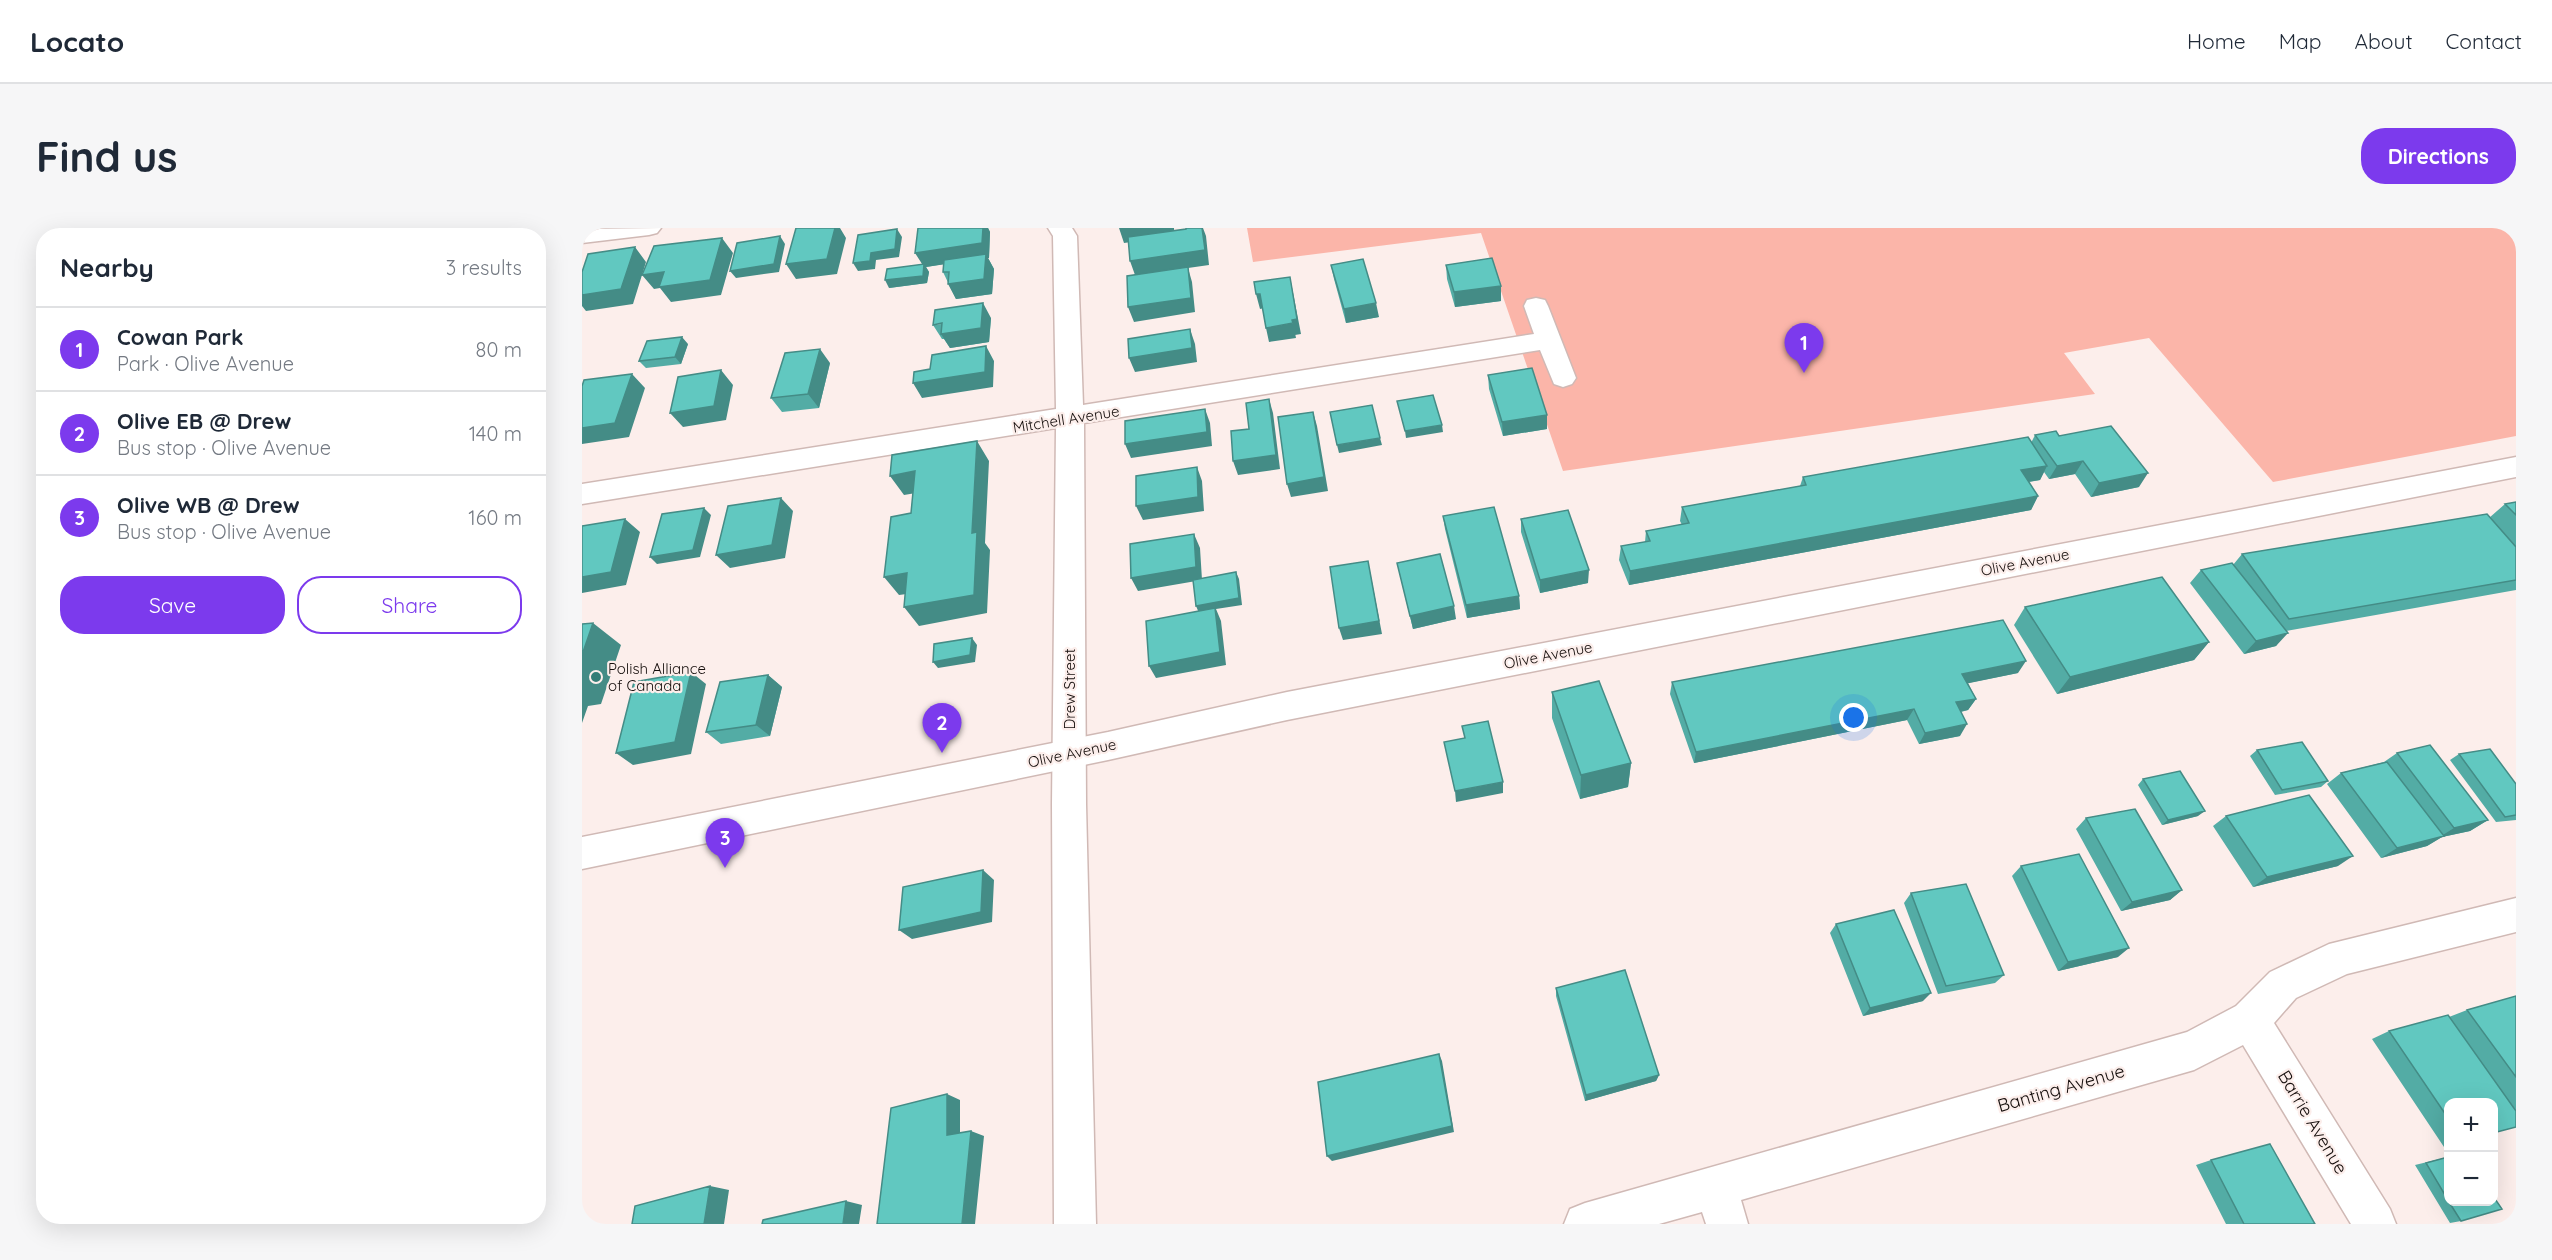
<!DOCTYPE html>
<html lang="en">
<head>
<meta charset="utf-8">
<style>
	:root { --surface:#fff; --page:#f6f6f7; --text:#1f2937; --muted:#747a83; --line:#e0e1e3; --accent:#7c3aed }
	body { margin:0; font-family:Quicksand,sans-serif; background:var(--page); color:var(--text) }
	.controls { position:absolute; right:18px; bottom:18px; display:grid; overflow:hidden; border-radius:12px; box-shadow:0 6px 24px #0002 }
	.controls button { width:54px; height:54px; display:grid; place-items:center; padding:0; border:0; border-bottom:2px solid var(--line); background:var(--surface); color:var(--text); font:30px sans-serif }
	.you { position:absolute; left:1272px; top:490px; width:21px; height:21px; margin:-15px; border:4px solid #fff; border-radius:50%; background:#1a73e8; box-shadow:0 0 0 9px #1a73e833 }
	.badge { display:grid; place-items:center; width:39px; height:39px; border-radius:50%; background:var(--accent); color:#fff; font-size:20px; font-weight:700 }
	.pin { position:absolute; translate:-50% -50px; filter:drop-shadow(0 2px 3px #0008) }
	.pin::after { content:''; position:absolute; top:32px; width:21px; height:18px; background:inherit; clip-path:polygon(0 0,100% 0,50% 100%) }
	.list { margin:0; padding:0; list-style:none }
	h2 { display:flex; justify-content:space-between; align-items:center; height:78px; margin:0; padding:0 24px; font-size:26px }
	h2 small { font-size:20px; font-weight:400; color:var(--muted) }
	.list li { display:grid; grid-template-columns:39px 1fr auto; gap:18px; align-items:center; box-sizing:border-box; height:84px; padding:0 24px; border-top:2px solid var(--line) }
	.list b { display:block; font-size:22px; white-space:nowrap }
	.list p { margin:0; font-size:20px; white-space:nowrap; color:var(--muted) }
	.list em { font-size:20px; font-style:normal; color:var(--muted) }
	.actions { display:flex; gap:12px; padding:18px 24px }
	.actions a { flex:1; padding:14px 0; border:2px solid var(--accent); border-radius:24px; text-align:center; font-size:21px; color:var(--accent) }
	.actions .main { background:var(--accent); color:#fff }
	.map { position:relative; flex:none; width:1934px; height:996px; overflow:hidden; border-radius:24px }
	header { display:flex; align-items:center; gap:36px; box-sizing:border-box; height:84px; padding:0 30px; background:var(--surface); border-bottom:2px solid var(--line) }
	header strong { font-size:28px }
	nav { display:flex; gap:33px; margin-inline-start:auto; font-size:21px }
	.intro { display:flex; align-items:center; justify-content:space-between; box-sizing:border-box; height:144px; padding:0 36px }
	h1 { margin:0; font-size:42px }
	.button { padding:15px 27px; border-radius:24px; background:var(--accent); color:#fff; font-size:21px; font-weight:700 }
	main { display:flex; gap:36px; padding:0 36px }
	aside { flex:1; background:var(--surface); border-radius:24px; box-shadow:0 6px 24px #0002 }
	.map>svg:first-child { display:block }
	.green { fill:#fbb5a9 }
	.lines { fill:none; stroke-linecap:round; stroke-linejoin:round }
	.minor-casing { stroke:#d0b9b5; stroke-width:3 }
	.major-casing { stroke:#d0b9b5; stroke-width:3 }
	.minor { fill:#fff; fill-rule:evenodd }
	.major { fill:#fff; fill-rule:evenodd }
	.wall { fill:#53aca5 }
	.shaded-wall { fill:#448c86 }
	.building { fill:#61c8c0; stroke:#448c86; stroke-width:1.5 }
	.poi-dot { fill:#347c76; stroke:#fceeeb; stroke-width:2 }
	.labels { text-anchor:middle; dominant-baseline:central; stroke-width:4.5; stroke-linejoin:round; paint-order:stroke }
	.street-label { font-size:15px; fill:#140d0b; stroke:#fceeeb }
	.poi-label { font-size:15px; fill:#140d0b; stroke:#fceeeb; text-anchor:start }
	.near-street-label { font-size:18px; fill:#140d0b; stroke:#fceeeb }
</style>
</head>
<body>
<header>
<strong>Locato</strong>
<nav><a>Home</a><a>Map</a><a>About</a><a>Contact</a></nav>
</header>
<div class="intro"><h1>Find us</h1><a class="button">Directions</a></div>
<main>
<aside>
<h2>Nearby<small>3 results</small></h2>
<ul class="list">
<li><span class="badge">1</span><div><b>Cowan Park</b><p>Park · Olive Avenue</p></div><em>80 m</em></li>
<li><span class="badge">2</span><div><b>Olive EB @ Drew</b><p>Bus stop · Olive Avenue</p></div><em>140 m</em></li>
<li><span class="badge">3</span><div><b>Olive WB @ Drew</b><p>Bus stop · Olive Avenue</p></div><em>160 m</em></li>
</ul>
<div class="actions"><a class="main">Save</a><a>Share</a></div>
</aside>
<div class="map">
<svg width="1934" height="996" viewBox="0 0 1934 996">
	<rect width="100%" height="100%" fill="#fceeeb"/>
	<!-- green -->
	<path class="green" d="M 665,0 L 1934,0 L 1934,208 L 1691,254 L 1567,110 L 1482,125 L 1513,166 L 981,243 L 899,5 L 671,34 Z"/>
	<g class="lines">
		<!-- minor casing -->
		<g class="minor-casing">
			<path id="minor" d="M 79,0 L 75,5 L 67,7 L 0,15 L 0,1 Z
				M 466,0 L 490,0 L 495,8 L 501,177 L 952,106 L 942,78 L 945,72 L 954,70 L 963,72 L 966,78 L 994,150 L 990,156 L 981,159 L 972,156 L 958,122 L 502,195 L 504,576 L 514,996 L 472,996 L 470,576 L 474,200 L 0,276 L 0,256 L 474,181 L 471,8 Z
				M 1934,670 L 1934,704 L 1765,746 L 1714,770 L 1692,795 L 1808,981 L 1814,996 L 1769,996 L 1661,817 L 1612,842 L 1159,972 L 1166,996 L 1124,996 L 1120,984 L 1077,996 L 982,996 L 988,981 L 1003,975 L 1605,804 L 1654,778 L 1688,744 L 1747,716 Z"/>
		</g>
		<!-- major casing -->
		<g class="major-casing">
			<path id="major" d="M 1934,229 L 1934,249 L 705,492 L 526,532 L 0,641 L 0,609 L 526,504 L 705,464 Z"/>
		</g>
		<!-- minor -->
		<use href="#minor" class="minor"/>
		<!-- major -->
		<use href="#major" class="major"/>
	</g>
	<!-- wall -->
	<path class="wall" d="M 336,0 L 406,0 L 408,4 L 407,30 L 406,30 L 412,41 L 410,66 L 374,71 L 361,44 L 362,36 L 344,39 L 347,44 L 345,55 L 307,60 L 340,36 Z
		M 749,37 L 797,89 L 764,95 L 752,51 Z
		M 864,37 L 919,73 L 873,79 L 865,51 Z
		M 409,90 L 407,114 L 368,120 L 362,111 L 360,111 L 351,97 Z
		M 106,116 L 99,136 L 64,140 L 57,133 Z
		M 248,135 L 237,180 L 200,184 L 189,170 Z
		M 906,147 L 965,187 L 965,201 L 921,208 L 907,161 Z
		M 1453,207 L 1477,208 L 1557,259 L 1509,269 L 1493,246 L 1467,251 L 1462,244 L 1458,252 L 1447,254 L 1456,268 L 1449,282 L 1047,357 L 1037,332 L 1039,318 L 1063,314 L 1064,303 L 1100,297 L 1098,293 L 1100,279 L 1218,258 L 1221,249 L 1449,215 Z
		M 1934,274 L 1934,362 L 1704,403 L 1694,418 L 1662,426 L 1608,355 L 1619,342 L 1651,337 L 1660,326 L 1907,290 L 1923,276 Z
		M 861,288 L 937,368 L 938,381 L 885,390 L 863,301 Z
		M 939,291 L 1006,355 L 958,365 L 939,304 Z
		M 815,335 L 874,391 L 831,401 Z
		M 1443,379 L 1627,414 L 1612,432 L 1475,466 L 1432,397 Z
		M 1436,445 L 1386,455 L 1394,471 L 1386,482 L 1379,484 L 1378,508 L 1337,516 L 1325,492 L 1112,535 L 1088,466 L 1090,454 Z
		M 186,447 L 200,459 L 188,508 L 139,516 L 124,504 Z
		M 970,464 L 1049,535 L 1046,559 L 998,571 L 970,490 Z
		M 1675,522 L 1746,553 L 1739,559 L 1693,567 L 1668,528 Z
		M 1815,525 L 1906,592 L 1888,603 L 1860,609 L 1845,618 L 1799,630 L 1745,556 L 1759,545 L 1802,534 Z
		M 1877,526 L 1934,556 L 1934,592 L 1914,594 L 1868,532 Z
		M 1561,551 L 1616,588 L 1580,597 L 1556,557 Z
		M 1644,588 L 1756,638 L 1671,659 L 1631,598 Z
		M 1504,590 L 1600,662 L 1588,672 L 1539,683 L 1494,601 Z
		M 1439,638 L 1536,729 L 1476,743 L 1430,648 Z
		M 1329,665 L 1422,747 L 1413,755 L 1356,766 L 1322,675 Z
		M 1254,696 L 1341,773 L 1281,788 L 1248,705 Z
		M 974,760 L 1077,847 L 1074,853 L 1003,873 L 974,768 Z
		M 1934,768 L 1934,899 L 1866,874 L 1866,918 L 1862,919 L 1790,811 L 1807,803 L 1867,789 L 1885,782 Z
		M 1866,929 L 1866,974 L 1911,974 L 1879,993 L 1868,995 L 1833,937 Z
		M 1629,932 L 1733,996 L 1644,996 L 1614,937 Z"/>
	<!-- shaded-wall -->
	<path class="shaded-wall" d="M 253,0 L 258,0 L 264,10 L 255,46 L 214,51 L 204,36 Z
		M 401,0 L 406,0 L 408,4 L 407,30 L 406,30 L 412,41 L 410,66 L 374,71 L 366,56 L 404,30 L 344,39 L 347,44 L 345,55 L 307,60 L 303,52 L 342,39 L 333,25 Z
		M 537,0 L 592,0 L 592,8 L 542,15 Z
		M 620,0 L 621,0 L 624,8 L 627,37 L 606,40 L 610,54 L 613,84 L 552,94 L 546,79 L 553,47 L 548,33 Z
		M 315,1 L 320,9 L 317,29 L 294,32 L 293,41 L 276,43 L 271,35 L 289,25 Z
		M 198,8 L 203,16 L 197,44 L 154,50 L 148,43 Z
		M 140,10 L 151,25 L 139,67 L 89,74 L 78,60 L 72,61 L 60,47 L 51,76 L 4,83 L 0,78 L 0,67 L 53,19 L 64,34 L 60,47 Z
		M 708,49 L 719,106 L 713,107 L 710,92 Z
		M 919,58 L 919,73 L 873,79 L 872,64 Z
		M 674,66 L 678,66 L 682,80 L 678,81 Z
		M 401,75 L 409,90 L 407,114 L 368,120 L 359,106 Z
		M 794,75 L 797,89 L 764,95 L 762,81 Z
		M 711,95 L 714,110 L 687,114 L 684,100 Z
		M 608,101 L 613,116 L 615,134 L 553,144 L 547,130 Z
		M 100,109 L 106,116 L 99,136 L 93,129 Z
		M 404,118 L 412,133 L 411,159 L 340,170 L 331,155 Z
		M 238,121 L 248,135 L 237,180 L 226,166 Z
		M 139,142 L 151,157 L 144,192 L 101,199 L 88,185 Z
		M 50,146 L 63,160 L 47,209 L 0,216 L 0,200 Z
		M 687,171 L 691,185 L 698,241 L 656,247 L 651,233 Z
		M 623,181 L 628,195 L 630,218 L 549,230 L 543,216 Z
		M 731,184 L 735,198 L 746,263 L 709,269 L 705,256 Z
		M 965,187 L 965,201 L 921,208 L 920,194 Z
		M 860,197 L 861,204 L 824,210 L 823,203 Z
		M 798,210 L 800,217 L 757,225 L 755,217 Z
		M 395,213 L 407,233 L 403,315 L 408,322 L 405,385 L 337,398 L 322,379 L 390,305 Z
		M 1501,233 L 1493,246 L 1467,251 L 1475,238 Z
		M 1465,238 L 1458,252 L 1432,256 L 1439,242 Z
		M 615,239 L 620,253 L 622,283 L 561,292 L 554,278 Z
		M 333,243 L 346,263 L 322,267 L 308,248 Z
		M 1566,245 L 1557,259 L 1509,269 L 1517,255 Z
		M 1456,268 L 1449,282 L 1047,357 L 1048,343 Z
		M 199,270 L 211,283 L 203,330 L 148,340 L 134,327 Z
		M 122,280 L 129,287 L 118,329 L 75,336 L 68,329 Z
		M 43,291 L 58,304 L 44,357 L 0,365 L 0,349 Z
		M 612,306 L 618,320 L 620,352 L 556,363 L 549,350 Z
		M 786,333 L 800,406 L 761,412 L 757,400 Z
		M 1007,342 L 1006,355 L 958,365 L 958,352 Z
		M 654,344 L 657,351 L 660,377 L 634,381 L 639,393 L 644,437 L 574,450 L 567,438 L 617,385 L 614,378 Z
		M 325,345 L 340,364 L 317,367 L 302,349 Z
		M 937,368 L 938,381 L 885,390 L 884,377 Z
		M 872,378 L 874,391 L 831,401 L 828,388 Z
		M 11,395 L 39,417 L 19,476 L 6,478 L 0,495 L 0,427 Z
		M 1706,405 L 1694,418 L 1662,426 L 1674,413 Z
		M 390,410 L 395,417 L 393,434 L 356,440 L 351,434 Z
		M 1627,414 L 1612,432 L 1475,466 L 1488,449 Z
		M 1444,433 L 1436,445 L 1373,458 L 1380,446 Z
		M 109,444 L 124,456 L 109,526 L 51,537 L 34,525 Z
		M 186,447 L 200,459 L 188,508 L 174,497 Z
		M 1394,471 L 1386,482 L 1367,486 L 1374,474 Z
		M 1332,481 L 1325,492 L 1112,535 L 1114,524 Z
		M 1385,496 L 1378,508 L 1337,516 L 1343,505 Z
		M 1049,535 L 1046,559 L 998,571 L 999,547 Z
		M 921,554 L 921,565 L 874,574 L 873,563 Z
		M 1623,583 L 1616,588 L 1580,597 L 1586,592 Z
		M 1906,592 L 1888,603 L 1860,609 L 1845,618 L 1799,630 L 1815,620 L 1856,610 L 1872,600 Z
		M 1771,628 L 1756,638 L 1671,659 L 1685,649 Z
		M 401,642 L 412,652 L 410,694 L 330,711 L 317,702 Z
		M 1600,662 L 1588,672 L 1539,683 L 1550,674 Z
		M 1547,720 L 1536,729 L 1476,743 L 1486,734 Z
		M 1349,765 L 1341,773 L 1281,788 L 1288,780 Z
		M 857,826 L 860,833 L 872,904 L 750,933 L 745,928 Z
		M 1077,847 L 1074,853 L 1003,873 L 1004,867 Z
		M 365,866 L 378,872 L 378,912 L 365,907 Z
		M 389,903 L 402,908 L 393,996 L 380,996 Z
		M 128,958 L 147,962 L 142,996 L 122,996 Z
		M 264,973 L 280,977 L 277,996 L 261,996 Z"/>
	<!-- building -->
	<path class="building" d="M 214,0 L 253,0 L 245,31 L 204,36 Z
		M 336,0 L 401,0 L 400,15 L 333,25 Z
		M 604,0 L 620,0 L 623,22 L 548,33 L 546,9 L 604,1 Z
		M 315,1 L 313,21 L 289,25 L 288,33 L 271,35 L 276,7 Z
		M 198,8 L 192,36 L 148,43 L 155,15 Z
		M 140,10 L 128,52 L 77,59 L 82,44 L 60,47 L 72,18 Z
		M 53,19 L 39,61 L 0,67 L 0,44 L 6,26 Z
		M 404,26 L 402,51 L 366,56 L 367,44 L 361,44 L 362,32 Z
		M 910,30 L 919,58 L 872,64 L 864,37 Z
		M 781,31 L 794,75 L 762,81 L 749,37 Z
		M 342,36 L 341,48 L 303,52 L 305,41 Z
		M 606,39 L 609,70 L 546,79 L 545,48 Z
		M 708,49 L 715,91 L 710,92 L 711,95 L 684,100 L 678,66 L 674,66 L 672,54 Z
		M 401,75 L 399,100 L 359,106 L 360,95 L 351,97 L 353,82 Z
		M 608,101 L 610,120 L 547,130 L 546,111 Z
		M 100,109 L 93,129 L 57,133 L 65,113 Z
		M 404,118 L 403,144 L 331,155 L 332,144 L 348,141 L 350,127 Z
		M 238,121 L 226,166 L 189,170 L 203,125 Z
		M 950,140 L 965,187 L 920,194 L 906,147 Z
		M 139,142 L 132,178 L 88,185 L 96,149 Z
		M 50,146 L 33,195 L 0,200 L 0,158 L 2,152 Z
		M 851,167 L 860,197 L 823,203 L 815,173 Z
		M 687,171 L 694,227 L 651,233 L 649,203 L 667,201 L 664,175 Z
		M 790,177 L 798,210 L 755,217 L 748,184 Z
		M 623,181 L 625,204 L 543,216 L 543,193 Z
		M 731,184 L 742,249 L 705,256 L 696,189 Z
		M 1529,198 L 1566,245 L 1517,255 L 1501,233 L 1475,238 L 1453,207 L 1474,203 L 1477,208 Z
		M 1446,209 L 1465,238 L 1439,242 L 1456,268 L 1048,343 L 1039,318 L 1068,313 L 1064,303 L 1107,295 L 1100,279 L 1224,257 L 1221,249 Z
		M 395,213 L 390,305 L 395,304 L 392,367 L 322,379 L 325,345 L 302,349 L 309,289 L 329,285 L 333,243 L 308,248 L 310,227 Z
		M 615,239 L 616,269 L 554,278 L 554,248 Z
		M 199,270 L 190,317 L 134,327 L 146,278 Z
		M 1934,274 L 1934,287 L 1923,276 Z
		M 912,279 L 937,368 L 884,377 L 861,288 Z
		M 122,280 L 111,322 L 68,329 L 80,286 Z
		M 986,282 L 1007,342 L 958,352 L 939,291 Z
		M 1905,286 L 1934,319 L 1934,352 L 1707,391 L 1660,326 Z
		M 43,291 L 29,344 L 0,349 L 0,298 Z
		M 612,306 L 614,339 L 549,350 L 548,316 Z
		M 858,326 L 872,378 L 828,388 L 815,335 Z
		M 786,333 L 797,393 L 757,400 L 748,339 Z
		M 1650,335 L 1706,405 L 1674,413 L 1619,342 Z
		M 654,344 L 657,370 L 614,378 L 611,352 Z
		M 1580,349 L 1627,414 L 1488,449 L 1443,379 Z
		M 633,380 L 638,424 L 567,438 L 564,393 Z
		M 1421,392 L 1444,433 L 1380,446 L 1394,471 L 1374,474 L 1385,496 L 1343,505 L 1332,481 L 1114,524 L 1090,454 Z
		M 11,395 L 0,427 L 0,396 Z
		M 390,410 L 388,427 L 351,434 L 352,416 Z
		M 109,444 L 93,514 L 34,525 L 52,454 Z
		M 186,447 L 174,497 L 124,504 L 138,454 Z
		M 1017,453 L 1049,535 L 999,547 L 970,464 Z
		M 906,493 L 921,554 L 873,563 L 862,514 L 883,510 L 880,498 Z
		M 1720,514 L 1746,553 L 1700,562 L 1675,522 Z
		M 1848,517 L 1906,592 L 1872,600 L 1815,525 Z
		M 1908,521 L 1934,556 L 1934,587 L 1923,589 L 1877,526 Z
		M 1805,534 L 1862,608 L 1815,620 L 1759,545 Z
		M 1598,543 L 1623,583 L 1586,592 L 1561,551 Z
		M 1727,567 L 1771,628 L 1685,649 L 1644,588 Z
		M 1553,581 L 1600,662 L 1550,674 L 1504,590 Z
		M 1497,626 L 1547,720 L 1486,734 L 1439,638 Z
		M 401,642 L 399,684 L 317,702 L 321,659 Z
		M 1384,656 L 1422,747 L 1364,758 L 1329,665 Z
		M 1312,682 L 1349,765 L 1288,780 L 1254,696 Z
		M 1043,742 L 1077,847 L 1004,867 L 974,760 Z
		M 1934,768 L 1934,849 L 1885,782 Z
		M 1866,787 L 1934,883 L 1934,899 L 1911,905 L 1911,874 L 1866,874 L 1866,890 L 1807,803 Z
		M 857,826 L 870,898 L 745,928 L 736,854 Z
		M 365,866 L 365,907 L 389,903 L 380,996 L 295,996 L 309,880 Z
		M 1688,916 L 1733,996 L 1662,996 L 1629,932 Z
		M 1866,929 L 1866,972 L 1844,935 Z
		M 128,958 L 122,996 L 50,996 L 53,978 Z
		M 1911,968 L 1920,981 L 1879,993 L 1867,974 L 1911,974 Z
		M 264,973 L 261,996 L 180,996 L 181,992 Z"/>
	<!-- markers -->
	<circle class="poi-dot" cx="14" cy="449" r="6"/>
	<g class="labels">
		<!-- street labels -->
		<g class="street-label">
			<text transform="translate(484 191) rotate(-9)">Mitchell Avenue</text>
			<text transform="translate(1443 334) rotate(-11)">Olive Avenue</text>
			<text transform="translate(966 427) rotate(-11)">Olive Avenue</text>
			<text transform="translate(487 461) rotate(-90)">Drew Street</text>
			<text transform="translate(490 525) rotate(-12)">Olive Avenue</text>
		</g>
		<!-- poi labels -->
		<g class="poi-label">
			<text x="26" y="440">Polish Alliance<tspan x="26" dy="17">of Canada</tspan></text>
		</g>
		<!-- near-street labels -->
		<g class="near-street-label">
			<text transform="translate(1479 860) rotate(-16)">Banting Avenue</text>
			<text transform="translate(1731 894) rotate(59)">Barrie Avenue</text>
		</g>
	</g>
</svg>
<div class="controls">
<button>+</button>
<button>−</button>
</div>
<div class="you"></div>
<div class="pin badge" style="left:1222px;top:145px">1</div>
<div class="pin badge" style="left:360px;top:525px">2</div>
<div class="pin badge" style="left:143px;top:640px">3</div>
</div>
</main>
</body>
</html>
